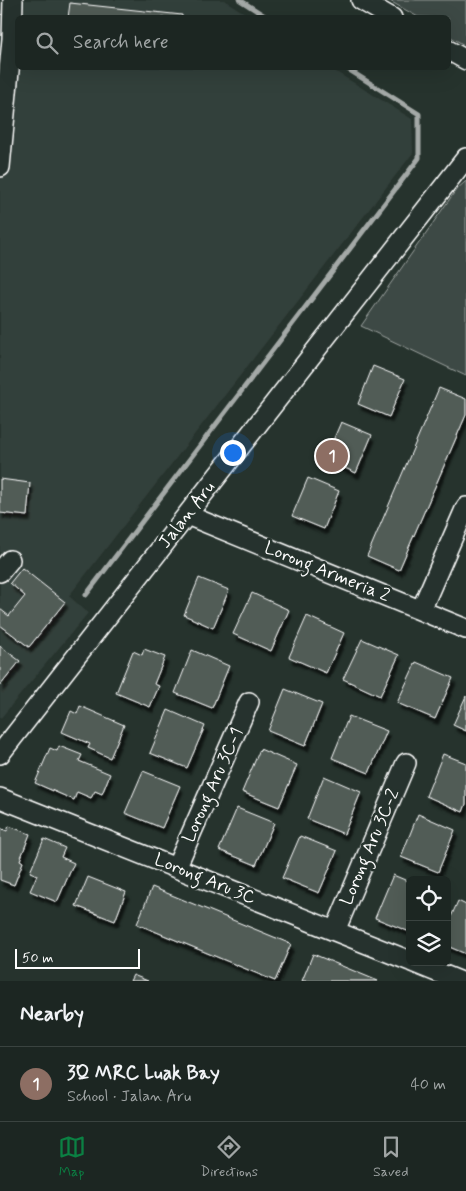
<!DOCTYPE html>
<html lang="en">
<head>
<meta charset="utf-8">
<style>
	:root { --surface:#1c2622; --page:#252e2a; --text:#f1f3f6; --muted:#a0a5a5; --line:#3a4340; --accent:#0b8043 }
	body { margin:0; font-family:Mynerve,sans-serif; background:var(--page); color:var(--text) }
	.controls { position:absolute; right:15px; bottom:15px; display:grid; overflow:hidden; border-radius:8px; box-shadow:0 5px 20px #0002 }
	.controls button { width:45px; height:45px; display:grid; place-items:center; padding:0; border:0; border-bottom:1px solid var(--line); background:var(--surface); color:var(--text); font:25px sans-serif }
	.scale { position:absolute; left:15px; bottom:12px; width:125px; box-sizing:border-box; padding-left:5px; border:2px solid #fff; border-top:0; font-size:14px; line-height:18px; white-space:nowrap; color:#fff; -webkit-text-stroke:4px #26332d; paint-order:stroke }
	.you { position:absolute; left:232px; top:452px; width:18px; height:18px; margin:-12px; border:4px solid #fff; border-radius:50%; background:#1a73e8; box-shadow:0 0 0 8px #1a73e833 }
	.badge { display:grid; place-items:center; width:32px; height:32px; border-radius:50%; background:var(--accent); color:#fff; font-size:16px; font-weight:700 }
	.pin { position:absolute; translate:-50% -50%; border:2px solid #fff; box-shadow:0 1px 5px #0006 }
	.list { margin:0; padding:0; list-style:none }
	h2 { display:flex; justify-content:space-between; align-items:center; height:65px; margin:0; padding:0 20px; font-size:21px }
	h2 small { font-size:16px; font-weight:400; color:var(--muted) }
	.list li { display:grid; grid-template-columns:32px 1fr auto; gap:15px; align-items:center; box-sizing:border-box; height:75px; padding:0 20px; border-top:1px solid var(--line) }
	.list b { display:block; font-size:19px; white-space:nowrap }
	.list p { margin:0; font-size:16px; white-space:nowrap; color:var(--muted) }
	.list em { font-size:16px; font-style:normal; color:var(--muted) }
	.icon { flex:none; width:28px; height:28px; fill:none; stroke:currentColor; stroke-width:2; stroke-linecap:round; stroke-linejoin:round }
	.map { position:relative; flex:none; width:466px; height:981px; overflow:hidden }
	.search { position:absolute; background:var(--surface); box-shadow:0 5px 20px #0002; left:15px; right:15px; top:15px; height:55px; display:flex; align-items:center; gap:12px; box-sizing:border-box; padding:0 18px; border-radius:8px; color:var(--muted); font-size:19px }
	.sheet { height:140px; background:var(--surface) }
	nav { display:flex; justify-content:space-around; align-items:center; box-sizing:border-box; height:70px; border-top:1px solid var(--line); background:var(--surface); font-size:14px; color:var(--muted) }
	nav a { display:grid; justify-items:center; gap:2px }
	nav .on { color:var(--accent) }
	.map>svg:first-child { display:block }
	.built { fill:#333f3a }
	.green { fill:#3e4944; stroke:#9ea4a2 }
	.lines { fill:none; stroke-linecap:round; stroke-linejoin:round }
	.stream { stroke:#a4a9a7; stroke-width:5 }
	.building { fill:#515c57; stroke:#fff; filter:url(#shadow) }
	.minor-casing { stroke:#fff; stroke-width:22 }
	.minor { stroke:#26332d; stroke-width:19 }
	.labels { text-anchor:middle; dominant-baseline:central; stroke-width:5; stroke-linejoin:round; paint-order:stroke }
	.street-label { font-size:18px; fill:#fff; stroke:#26332d }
</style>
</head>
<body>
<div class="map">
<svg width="466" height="981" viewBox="0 0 466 981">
	<defs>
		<filter id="shadow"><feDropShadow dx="3" dy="5.5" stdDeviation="1" flood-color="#0009"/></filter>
	</defs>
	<rect width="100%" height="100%" fill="#26332d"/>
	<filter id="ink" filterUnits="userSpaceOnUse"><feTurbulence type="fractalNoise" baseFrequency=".02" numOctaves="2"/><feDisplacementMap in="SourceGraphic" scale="10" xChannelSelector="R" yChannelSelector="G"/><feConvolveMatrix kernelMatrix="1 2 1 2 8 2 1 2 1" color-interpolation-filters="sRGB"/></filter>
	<g filter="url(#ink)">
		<!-- built -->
		<path class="built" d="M 0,0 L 224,0 L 251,17 L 18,18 L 18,68 L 330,68 L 412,119 L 413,153 L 69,596 L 88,613 L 0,719 Z"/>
		<!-- green -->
		<path class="green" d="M 388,0 L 466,0 L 466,46 L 449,36 L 448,18 L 418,17 Z
			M 466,181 L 466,376 L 361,326 L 456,190 Z"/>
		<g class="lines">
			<!-- stream -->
			<path class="stream" d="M 240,0 L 268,18
				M 86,595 L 419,158 L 419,114 L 346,68"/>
		</g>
		<!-- building -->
		<path class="building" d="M 70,3 L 182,15 L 182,18 L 68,18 Z
			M 373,366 L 405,379 L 389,417 L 358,404 Z
			M 439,388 L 466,399 L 466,415 L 399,570 L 367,556 Z
			M 341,422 L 372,435 L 356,473 L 325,459 Z
			M 308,478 L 339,491 L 324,529 L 292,516 Z
			M 0,479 L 30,483 L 27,516 L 0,513 Z
			M 22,568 L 65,602 L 29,647 L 0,625 L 0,609 L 9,616 L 25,596 L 10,583 Z
			M 199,578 L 229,590 L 213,628 L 184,615 Z
			M 252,593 L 289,610 L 271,651 L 233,634 Z
			M 307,616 L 344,633 L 326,673 L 289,657 Z
			M 362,639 L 399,655 L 380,696 L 343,679 Z
			M 0,646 L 20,661 L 0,686 Z
			M 144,649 L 165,657 L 154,684 L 159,686 L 150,707 L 116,693 L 133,651 L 142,655 Z
			M 192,650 L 229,666 L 212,708 L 175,693 Z
			M 416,662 L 453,678 L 435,719 L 397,703 Z
			M 285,689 L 322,704 L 305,746 L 268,731 Z
			M 466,696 L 466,731 L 453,725 Z
			M 80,706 L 124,725 L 110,758 L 88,748 L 90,744 L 62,732 L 71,711 L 77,714 Z
			M 168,710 L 205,726 L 187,768 L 150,753 Z
			M 349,716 L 387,731 L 369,773 L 332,758 Z
			M 59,746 L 82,755 L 79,761 L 110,774 L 102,794 L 95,791 L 91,798 L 77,792 L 74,800 L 35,783 L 50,748 L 57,751 Z
			M 260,749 L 297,765 L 279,807 L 242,792 Z
			M 443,754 L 466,763 L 466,804 L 463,812 L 426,796 Z
			M 143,771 L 180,786 L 162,828 L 125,813 Z
			M 324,776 L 361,792 L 344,834 L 307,819 Z
			M 237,808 L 274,823 L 256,865 L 219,850 Z
			M 418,814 L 455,830 L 438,872 L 401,857 Z
			M 9,826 L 30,834 L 20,860 L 23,862 L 14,885 L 0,880 L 0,828 L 7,831 Z
			M 300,836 L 337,851 L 319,893 L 282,878 Z
			M 44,839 L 65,848 L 61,857 L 74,863 L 57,902 L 30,891 L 37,875 L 30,872 Z
			M 393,875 L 410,882 L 410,932 L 375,918 Z
			M 88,877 L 126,892 L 115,921 L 76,906 Z
			M 152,887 L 291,944 L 275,981 L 137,924 Z
			M 458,901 L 466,905 L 466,954 L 447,946 L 447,926 Z
			M 313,954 L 378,981 L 302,981 Z
			M 133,975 L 148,981 L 130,981 Z"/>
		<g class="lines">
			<!-- minor casing -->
			<g class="minor-casing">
				<path id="minor" d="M 361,0 L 392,18
					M 448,50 L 466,60
					M 0,167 L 12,39 L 13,0
					M 187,515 L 466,629
					M 0,572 L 10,560
					M 421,610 L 466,507
					M 0,754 L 466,158
					M 0,798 L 410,961
					M 176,868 L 249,702
					M 335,931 L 406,763
					M 412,962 L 459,981"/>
			</g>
			<!-- minor -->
			<use href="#minor" class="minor"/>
		</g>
	</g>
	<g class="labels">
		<!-- street labels -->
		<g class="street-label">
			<text transform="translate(187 515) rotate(-52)">Jalan Aru</text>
			<text transform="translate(327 572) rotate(22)">Lorong Armeria 2</text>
			<text transform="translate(213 785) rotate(-66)">Lorong Aru 3C-1</text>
			<text transform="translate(370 847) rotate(-67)">Lorong Aru 3C-2</text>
			<text transform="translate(205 879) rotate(22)">Lorong Aru 3C</text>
		</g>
	</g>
</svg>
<div class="controls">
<button><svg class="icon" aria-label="locate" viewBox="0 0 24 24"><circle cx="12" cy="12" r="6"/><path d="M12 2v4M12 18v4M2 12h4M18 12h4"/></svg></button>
<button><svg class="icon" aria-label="layers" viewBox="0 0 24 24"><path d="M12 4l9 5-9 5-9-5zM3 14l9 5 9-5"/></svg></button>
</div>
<div class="scale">50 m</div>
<div class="you"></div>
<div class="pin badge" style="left:332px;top:456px;background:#8d6e63">1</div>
<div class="search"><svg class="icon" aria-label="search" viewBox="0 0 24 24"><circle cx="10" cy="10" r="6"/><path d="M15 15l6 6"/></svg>Search here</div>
</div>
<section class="sheet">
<h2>Nearby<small></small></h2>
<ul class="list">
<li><span class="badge" style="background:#8d6e63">1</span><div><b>3Q MRC Luak Bay</b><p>School · Jalan Aru</p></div><em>40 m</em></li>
</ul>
</section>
<nav>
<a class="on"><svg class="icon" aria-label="map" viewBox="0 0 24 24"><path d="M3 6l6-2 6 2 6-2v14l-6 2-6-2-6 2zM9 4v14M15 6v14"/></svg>Map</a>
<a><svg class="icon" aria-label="directions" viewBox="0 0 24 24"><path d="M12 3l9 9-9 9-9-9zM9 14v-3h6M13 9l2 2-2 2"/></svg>Directions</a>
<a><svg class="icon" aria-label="saved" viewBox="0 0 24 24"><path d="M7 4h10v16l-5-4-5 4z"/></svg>Saved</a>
</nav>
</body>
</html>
